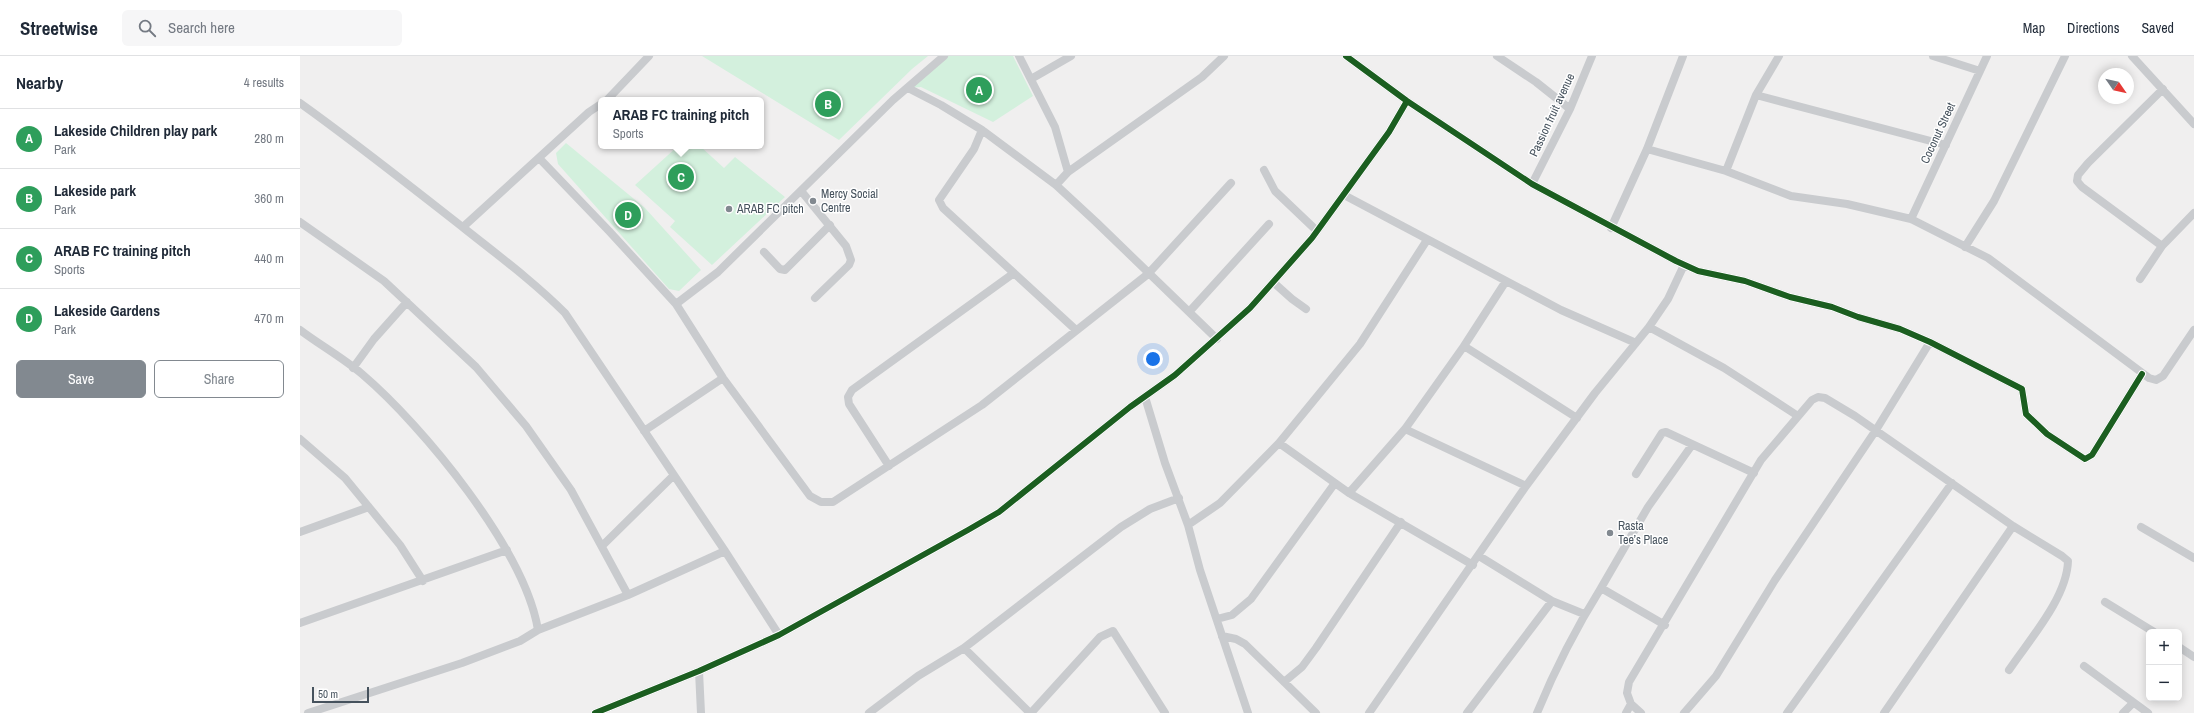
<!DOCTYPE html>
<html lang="en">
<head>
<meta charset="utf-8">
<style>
	:root { --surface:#fff; --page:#f6f6f7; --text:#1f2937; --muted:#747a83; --line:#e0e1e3; --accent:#828990 }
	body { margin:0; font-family:"Archivo Narrow",sans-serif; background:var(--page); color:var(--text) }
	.controls { position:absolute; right:12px; bottom:12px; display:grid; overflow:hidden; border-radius:6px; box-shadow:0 2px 10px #0003 }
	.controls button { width:36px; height:36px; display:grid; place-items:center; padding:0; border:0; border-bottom:1px solid var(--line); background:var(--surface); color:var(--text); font:20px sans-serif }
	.compass { position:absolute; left:1798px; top:12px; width:36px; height:36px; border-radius:50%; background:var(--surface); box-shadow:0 2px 10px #0003; rotate:124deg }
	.scale { position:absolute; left:12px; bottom:10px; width:57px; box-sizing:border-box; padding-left:4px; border:2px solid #46525d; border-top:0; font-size:11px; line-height:14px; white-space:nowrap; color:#46525d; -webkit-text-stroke:3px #fff; paint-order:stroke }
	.you { position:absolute; left:853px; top:303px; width:14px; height:14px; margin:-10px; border:3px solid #fff; border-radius:50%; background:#1a73e8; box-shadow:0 0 0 6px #1a73e833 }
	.badge { display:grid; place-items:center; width:26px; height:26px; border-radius:50%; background:var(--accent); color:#fff; font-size:13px; font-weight:700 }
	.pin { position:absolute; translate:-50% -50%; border:2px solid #fff; box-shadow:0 1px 4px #0006 }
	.popup { position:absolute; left:298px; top:41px; width:166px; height:52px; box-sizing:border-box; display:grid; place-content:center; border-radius:6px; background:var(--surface); filter:drop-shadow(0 1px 3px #0005); font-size:13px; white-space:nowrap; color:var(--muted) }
	.popup b { font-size:15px; color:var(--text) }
	.popup::after { content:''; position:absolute; left:50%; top:100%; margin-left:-8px; border:8px solid transparent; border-top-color:var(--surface) }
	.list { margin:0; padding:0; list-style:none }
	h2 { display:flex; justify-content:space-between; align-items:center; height:52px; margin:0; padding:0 16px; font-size:17px }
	h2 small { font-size:13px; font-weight:400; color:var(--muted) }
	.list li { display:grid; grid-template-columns:26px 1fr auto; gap:12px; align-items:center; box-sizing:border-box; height:60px; padding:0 16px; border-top:1px solid var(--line) }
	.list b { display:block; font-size:15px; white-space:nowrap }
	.list p { margin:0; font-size:13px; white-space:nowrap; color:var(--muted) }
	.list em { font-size:13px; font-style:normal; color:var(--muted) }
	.actions { display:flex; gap:8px; padding:12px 16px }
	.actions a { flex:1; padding:9px 0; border:1px solid var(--accent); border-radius:6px; text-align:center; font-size:14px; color:var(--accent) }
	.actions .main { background:var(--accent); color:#fff }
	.icon { flex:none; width:22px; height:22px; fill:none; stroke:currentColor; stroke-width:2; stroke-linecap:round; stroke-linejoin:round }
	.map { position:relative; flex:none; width:1894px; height:657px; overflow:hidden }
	header { display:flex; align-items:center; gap:24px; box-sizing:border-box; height:56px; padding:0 20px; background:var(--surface); border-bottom:1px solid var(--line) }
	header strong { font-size:19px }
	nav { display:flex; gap:22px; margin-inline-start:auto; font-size:14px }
	.search { width:280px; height:36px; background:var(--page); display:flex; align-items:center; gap:10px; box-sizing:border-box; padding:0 14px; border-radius:6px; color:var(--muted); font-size:15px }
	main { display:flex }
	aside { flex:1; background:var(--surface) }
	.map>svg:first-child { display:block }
	.green { fill:#d3f0dd }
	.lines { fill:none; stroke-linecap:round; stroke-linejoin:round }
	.minor { stroke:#c9cbce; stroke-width:8 }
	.cycleway-casing { stroke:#fff; stroke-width:8 }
	.cycleway { stroke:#1b5e20; stroke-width:6 }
	.poi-dot { fill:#828990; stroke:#fff; stroke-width:1.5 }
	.labels { text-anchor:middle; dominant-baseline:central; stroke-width:3; stroke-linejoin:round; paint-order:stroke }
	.street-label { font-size:12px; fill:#46525d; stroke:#fff }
	.poi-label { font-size:12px; fill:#46525d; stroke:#fff; text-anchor:start }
</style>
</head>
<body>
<header>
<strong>Streetwise</strong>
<div class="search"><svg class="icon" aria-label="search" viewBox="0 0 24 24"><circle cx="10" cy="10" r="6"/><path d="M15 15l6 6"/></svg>Search here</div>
<nav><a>Map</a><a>Directions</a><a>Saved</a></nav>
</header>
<main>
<aside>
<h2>Nearby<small>4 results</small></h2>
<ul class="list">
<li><span class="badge" style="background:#2e9e5b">A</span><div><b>Lakeside Children play park</b><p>Park</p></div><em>280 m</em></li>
<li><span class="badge" style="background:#2e9e5b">B</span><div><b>Lakeside park</b><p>Park</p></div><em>360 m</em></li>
<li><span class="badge" style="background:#2e9e5b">C</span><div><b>ARAB FC training pitch</b><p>Sports</p></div><em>440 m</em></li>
<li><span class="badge" style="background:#2e9e5b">D</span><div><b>Lakeside Gardens</b><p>Park</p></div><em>470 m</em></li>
</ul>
<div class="actions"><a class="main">Save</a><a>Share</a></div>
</aside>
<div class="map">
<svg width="1894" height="657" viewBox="0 0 1894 657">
	<rect width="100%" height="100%" fill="#f0efef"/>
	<!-- green -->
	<path class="green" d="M 402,0 L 628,0 L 612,13 L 539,84 Z
		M 644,0 L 713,0 L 733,40 L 693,66 L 621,31 L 608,32 Z
		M 266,87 L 345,152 L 401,214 L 379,235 L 369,233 L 258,108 L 256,97 Z
		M 378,90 L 400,90 L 424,112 L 435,101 L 485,141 L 412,209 L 370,171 L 375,165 L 335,129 Z"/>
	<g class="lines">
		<!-- minor -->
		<path class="minor" d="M 719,0 L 755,71 L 768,116
			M 1046,0 L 1107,45 L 1232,128 L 1376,205 L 1398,215 L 1445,225 L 1490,241 L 1532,251 L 1558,261 L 1600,273 L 1630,286 L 1722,333 L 1726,358 L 1747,378 L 1785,403 L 1792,399 L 1842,318
			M 1197,0 L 1236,26 L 1270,53
			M 1633,0 L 1680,15
			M 1832,0 L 1894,68
			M 731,23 L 771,0
			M 608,32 L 641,49 L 682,74 L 756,129 L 796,166 L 917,283
			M 1456,39 L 1646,89
			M 307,44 L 349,0
			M 0,47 C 56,87 110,130 165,173 C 199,200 234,226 265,257 L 425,495 L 479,579
			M 682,74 L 674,93 L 639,144 L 643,152 L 776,274
			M 1347,93 L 1426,115 L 1491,140 L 1547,148 L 1611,163 L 1688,202 L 1849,322 L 1856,324 L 1863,320 L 1894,274
			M 239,102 L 309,175 L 376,248 L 423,322 L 510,440 L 521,446 L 533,446 L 682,349 L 848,218 L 931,127
			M 964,114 L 975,135 L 1017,175
			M 1426,115 L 1456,39 L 1479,0
			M 1232,128 L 1270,53 L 1292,0
			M 756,129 L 768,116 L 902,21 L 924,0
			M 502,136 L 546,190 L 551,204 L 549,209 L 515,242
			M 1044,139 L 1261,254 L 1336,287
			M 1611,163 L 1687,0
			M 0,166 L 84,225 L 176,311 L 226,370 L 271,434 L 328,539
			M 163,171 L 289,56 L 301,48
			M 1311,172 L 1347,93 L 1383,0
			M 1862,190 L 1782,131 L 1777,125 L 1778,119 L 1788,107 L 1863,33
			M 1665,191 L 1694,145 L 1765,0
			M 464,196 L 480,213 L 485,214 L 530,169
			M 1840,223 L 1862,190 L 1894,157
			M 973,226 L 992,243 L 1006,253
			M 376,248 L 418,216 L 593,44 L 644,0
			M 889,256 L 969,168
			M 1349,271 L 1424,312 L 1498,360
			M 0,274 C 20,289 43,302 62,318 C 123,370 225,494 238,574
			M 1164,290 L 1277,362
			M 53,312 L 74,283 L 107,246
			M 845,341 L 865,407 L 888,469 L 900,514 L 948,657
			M 1105,373 L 1226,430
			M 344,375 L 423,322
			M 0,383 L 45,422 L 100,489 L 123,525
			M 979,387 L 1049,437 L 1173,509
			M 589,410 L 549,348 L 548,341 L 552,334 L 714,217
			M 1336,418 L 1362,377 L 1366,376 L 1454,417
			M 1049,437 L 1105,373 L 1164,290 L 1206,225
			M 888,469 L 920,447 L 979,387 L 1060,288 L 1127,184
			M 1841,471 L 1894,502
			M 0,476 L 69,451
			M 302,490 L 374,419
			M 1179,500 L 1252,545 L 1284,558
			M 1301,532 L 1348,451 L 1392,389
			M 1805,546 L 1854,576
			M 917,563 L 932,559 L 951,543 L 1035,427
			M 0,567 L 207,494
			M 922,580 L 936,583 L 945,588 L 1016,657
			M 1879,591 L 1894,601
			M 664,592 L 730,657
			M 1784,610 L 1848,657
			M 399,615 L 401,657
			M 984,626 L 1002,611 L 1016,592 L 1101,466
			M 1331,648 L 1341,657
			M 8,657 L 162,607 L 220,585 L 238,574 L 328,539 L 425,495
			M 295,657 L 399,615 L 479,579 L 668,474 L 699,456 L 830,351 L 875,319 L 950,252 L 1012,182 L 1089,76 L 1107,45
			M 569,657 L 618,620 L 664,592 L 821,471 L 850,453 L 879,442
			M 731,657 L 800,581 L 813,575 L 865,657
			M 1069,657 L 1226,430 L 1295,337 L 1349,271 L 1368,243 L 1384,209
			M 1167,657 L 1252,545
			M 1237,657 C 1255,613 1276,572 1301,532 L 1365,569
			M 1326,657 L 1331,648 L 1327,637 L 1329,626 L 1461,404 L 1512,344 L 1518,341 L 1525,342 L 1555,360 L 1713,470 L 1762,500 L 1768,505 C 1767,542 1729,584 1709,614
			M 1384,657 L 1416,620 L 1475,524 L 1576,374 L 1630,286
			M 1487,657 L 1652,427
			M 1584,657 L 1713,470
			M 1823,657 L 1833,647"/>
		<!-- cycleway casing -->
		<g class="cycleway-casing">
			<path id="cycleway" d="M 1046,0 L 1107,45 L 1232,128 L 1376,205 L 1398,215 L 1445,225 L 1490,241 L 1532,251 L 1558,261 L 1600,273 L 1630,286 L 1722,333 L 1726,358 L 1747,378 L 1785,403 L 1792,399 L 1842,318
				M 295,657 L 399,615 L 479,579 L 668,474 L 699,456 L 830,351 L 875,319 L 950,252 L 1012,182 L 1089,76 L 1107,45"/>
		</g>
		<!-- cycleway -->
		<use href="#cycleway" class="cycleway"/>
	</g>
	<!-- markers -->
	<g class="poi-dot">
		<circle cx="513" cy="145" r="4"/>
		<circle cx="429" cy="153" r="4"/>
		<circle cx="1310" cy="477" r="4"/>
	</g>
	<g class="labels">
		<!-- street labels -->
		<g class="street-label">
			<text transform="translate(1252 59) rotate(-65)">Passion fruit avenue</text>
			<text transform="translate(1638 77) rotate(-65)">Coconut Street</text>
		</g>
		<!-- poi labels -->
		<g class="poi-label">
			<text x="521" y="138">Mercy Social<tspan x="521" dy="14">Centre</tspan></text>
			<text x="437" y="153">ARAB FC pitch</text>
			<text x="1318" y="470">Rasta<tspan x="1318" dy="14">Tee’s Place</tspan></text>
		</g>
	</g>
</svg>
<div class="controls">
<button>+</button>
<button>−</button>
</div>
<svg class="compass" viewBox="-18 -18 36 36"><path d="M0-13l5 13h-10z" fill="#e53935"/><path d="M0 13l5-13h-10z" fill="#747a83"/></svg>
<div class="scale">50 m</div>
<div class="you"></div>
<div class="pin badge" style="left:679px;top:34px;background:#2e9e5b">A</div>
<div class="pin badge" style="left:528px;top:48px;background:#2e9e5b">B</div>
<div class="pin badge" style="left:381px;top:121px;background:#2e9e5b">C</div>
<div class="popup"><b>ARAB FC training pitch</b>Sports</div>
<div class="pin badge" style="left:328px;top:159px;background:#2e9e5b">D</div>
</div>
</main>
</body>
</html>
